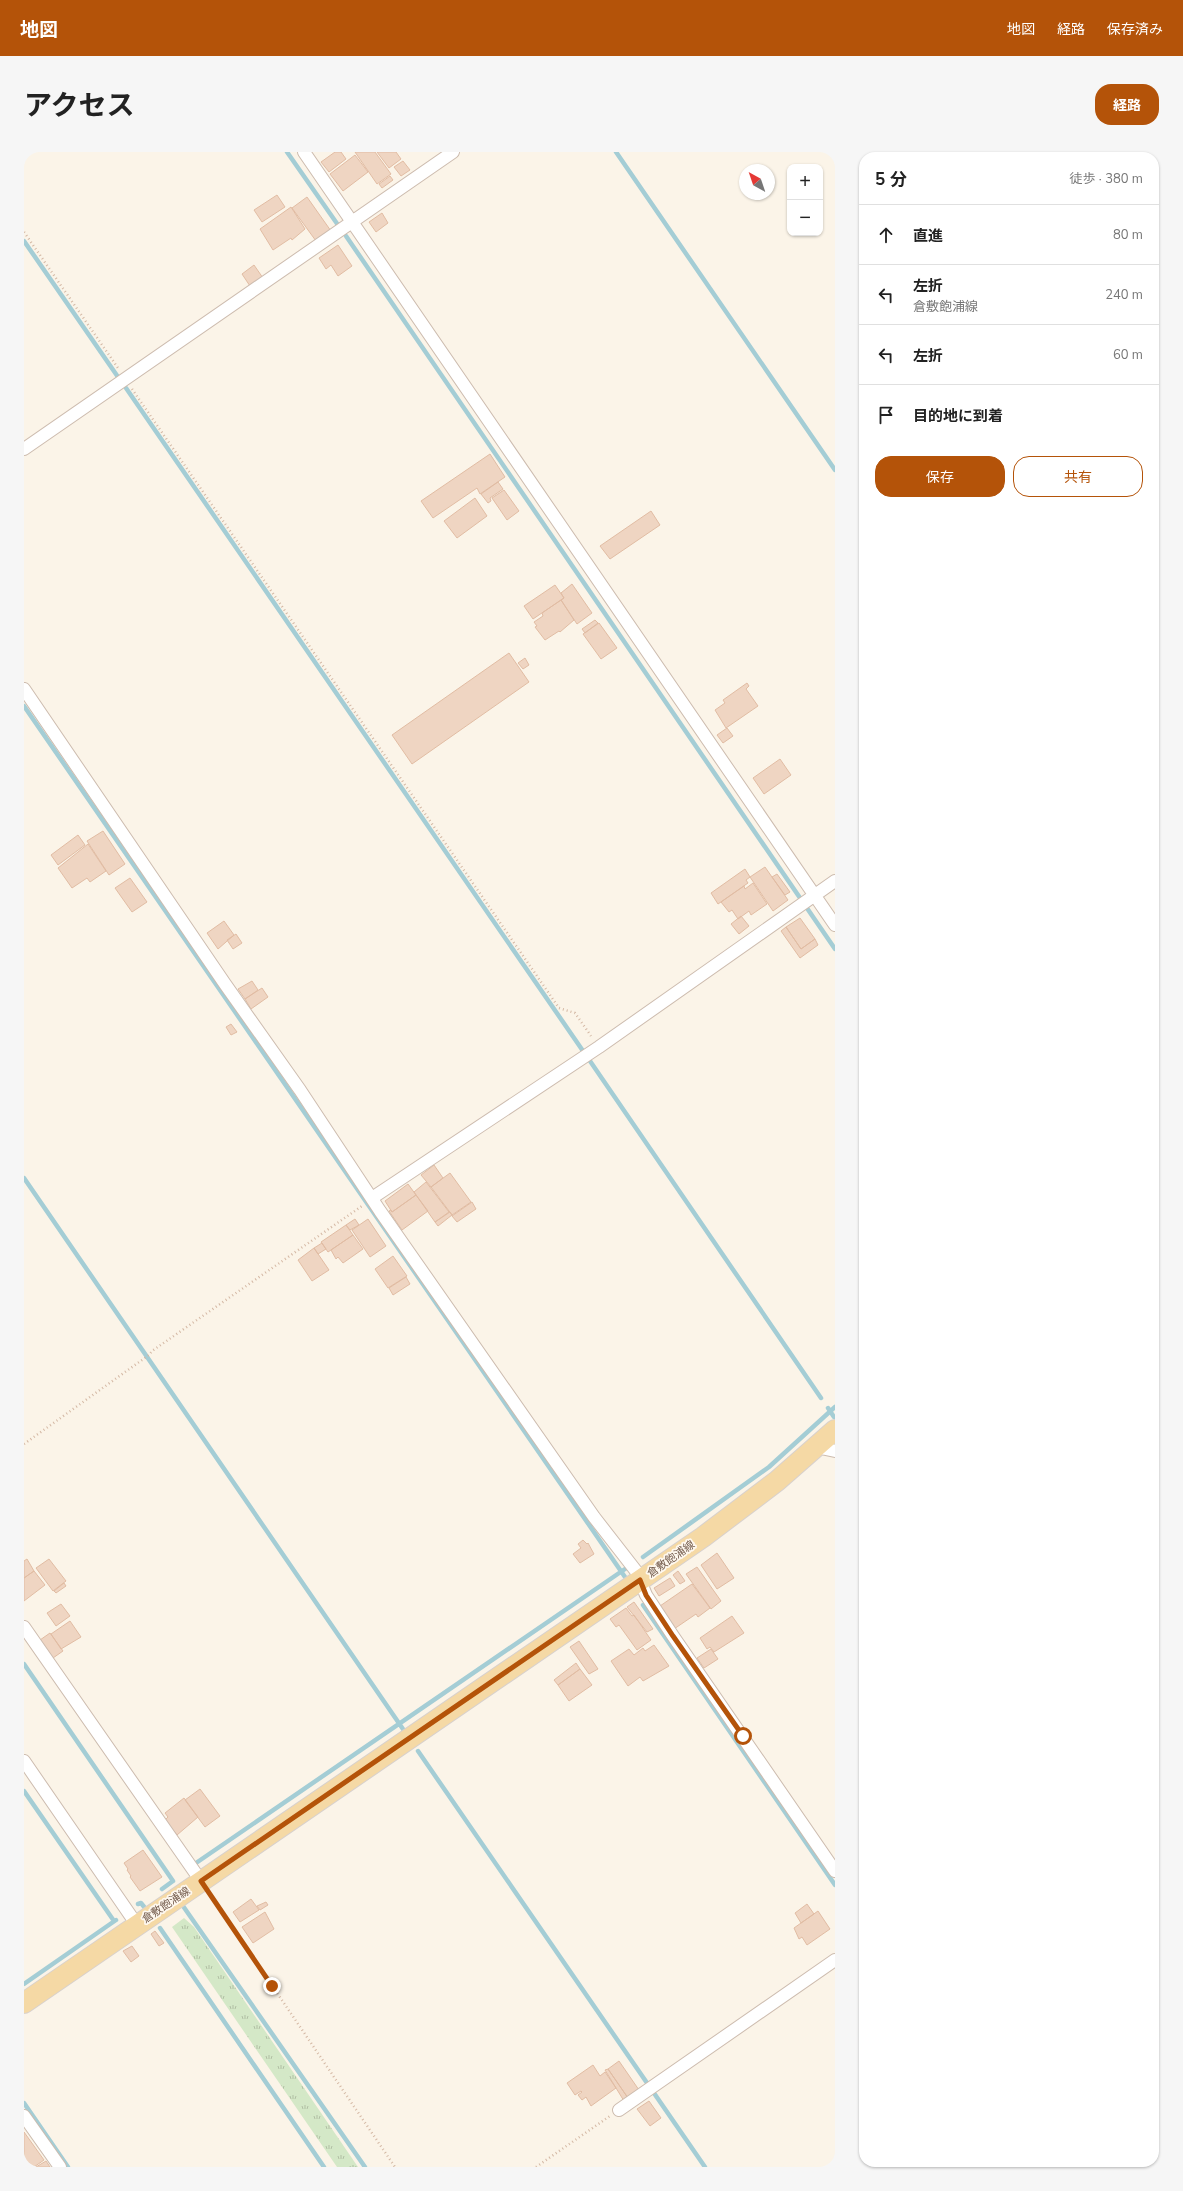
<!DOCTYPE html>
<html lang="ja">
<head>
<meta charset="utf-8">
<style>
	:root { --surface:#fff; --page:#f6f6f6; --text:#222; --muted:#767676; --line:#e0e0e0; --accent:#b45309 }
	body { margin:0; font-family:"Nunito Sans","Noto Sans JP",sans-serif; background:var(--page); color:var(--text) }
	.controls { position:absolute; right:12px; top:12px; display:grid; overflow:hidden; border-radius:8px; box-shadow:0 1px 3px #0004 }
	.controls button { width:36px; height:36px; display:grid; place-items:center; padding:0; border:0; border-bottom:1px solid var(--line); background:var(--surface); color:var(--text); font:20px sans-serif }
	.compass { position:absolute; left:715px; top:12px; width:36px; height:36px; border-radius:50%; background:var(--surface); box-shadow:0 1px 3px #0004; rotate:320deg }
	.stop { position:absolute; width:12px; height:12px; margin:-9px; border:3px solid #b45309; border-radius:50%; background:#fff }
	.stop.end { background:#b45309; border-color:#fff; box-shadow:0 1px 4px #0008 }
	.list { margin:0; padding:0; list-style:none }
	h2 { display:flex; justify-content:space-between; align-items:center; height:52px; margin:0; padding:0 16px; font-size:17px }
	h2 small { font-size:13px; font-weight:400; color:var(--muted) }
	.list li { display:grid; grid-template-columns:26px 1fr auto; gap:12px; align-items:center; box-sizing:border-box; height:60px; padding:0 16px; border-top:1px solid var(--line) }
	.list b { display:block; font-size:15px; white-space:nowrap }
	.list p { margin:0; font-size:13px; white-space:nowrap; color:var(--muted) }
	.list em { font-size:13px; font-style:normal; color:var(--muted) }
	.actions { display:flex; gap:8px; padding:12px 16px }
	.actions a { flex:1; padding:9px 0; border:1px solid var(--accent); border-radius:16px; text-align:center; font-size:14px; color:var(--accent) }
	.actions .main { background:var(--accent); color:#fff }
	.icon { flex:none; width:22px; height:22px; fill:none; stroke:currentColor; stroke-width:2; stroke-linecap:round; stroke-linejoin:round }
	.map { position:relative; flex:none; width:811px; height:2015px; overflow:hidden; border-radius:16px }
	header { display:flex; align-items:center; gap:24px; box-sizing:border-box; height:56px; padding:0 20px; background:var(--accent); color:#fff }
	header strong { font-size:19px }
	nav { display:flex; gap:22px; margin-inline-start:auto; font-size:14px }
	.intro { display:flex; align-items:center; justify-content:space-between; box-sizing:border-box; height:96px; padding:0 24px }
	h1 { margin:0; font-size:28px }
	.button { padding:10px 18px; border-radius:16px; background:var(--accent); color:#fff; font-size:14px; font-weight:700 }
	main { display:flex; gap:24px; padding:0 24px }
	aside { flex:1; background:var(--surface); border-radius:16px; box-shadow:0 1px 3px #0004 }
	.map>svg:first-child { display:block }
	.grass { fill:url(#grass-tufts) }
	.lines { fill:none; stroke-linecap:round; stroke-linejoin:round }
	.stream { stroke:#a4cdd5; stroke-width:4.5 }
	.building { fill:#efd5c2; stroke:#e1bca3 }
	.street-casing { stroke:#cdbcaf; stroke-width:14 }
	.primary-casing { stroke:#d8d1cd; stroke-width:22 }
	.path { stroke:#d4b8a4; stroke-width:2.5; stroke-dasharray:1 3; stroke-linecap:butt }
	.street { stroke:#fff; stroke-width:12 }
	.primary { stroke:#f5d9a5; stroke-width:20 }
	.route { stroke:#b45309; stroke-width:5 }
	.labels { text-anchor:middle; dominant-baseline:central; stroke-width:3.5; stroke-linejoin:round; paint-order:stroke }
	.street-label { font-size:11px; fill:#745c4d; stroke:#fef8ef }
</style>
</head>
<body>
<header>
<strong>地図</strong>
<nav><a>地図</a><a>経路</a><a>保存済み</a></nav>
</header>
<div class="intro"><h1>アクセス</h1><a class="button">経路</a></div>
<main>
<div class="map">
<svg width="811" height="2015" viewBox="0 0 811 2015">
	<defs>
		<pattern id="grass-tufts" width="24" height="20" patternUnits="userSpaceOnUse"><rect width="24" height="20" fill="#d4e8c7"/><path d="M3 7l-1-3M5 7V3M7 7l1-3M15 17l-1-3M17 17v-4M19 17l1-3" fill="none" stroke="#b1bfa4"/></pattern>
	</defs>
	<rect width="100%" height="100%" fill="#fbf4e8"/>
	<!-- grass -->
	<path class="grass" d="M 160,1766 L 170,1775 L 334,2015 L 313,2015 L 148,1775 Z"/>
	<g class="lines">
		<!-- stream -->
		<path class="stream" d="M 263,0 L 314,73
			M 592,0 L 811,318
			M 322,84 L 811,797
			M 0,89 L 94,225
			M 102,236 L 559,899
			M 0,554 L 601,1425
			M 566,909 L 797,1246
			M 0,1026 L 381,1580
			M 804,1256 L 810,1265
			M 619,1405 L 745,1315 L 811,1255
			M 619,1453 L 811,1733
			M 0,1512 L 149,1729 L 138,1737
			M 394,1599 L 681,2015
			M 0,1639 L 90,1769
			M 172,1711 L 601,1417
			M 114,1752 L 117,1751 L 121,1756
			M 159,1754 L 341,2015
			M 136,1776 L 300,2015
			M 0,1832 L 92,1768
			M 0,1951 L 44,2015"/>
	</g>
	<!-- building -->
	<path class="building" d="M 311,0 L 317,0 L 322,7 L 305,20 L 297,10 Z
		M 331,0 L 351,0 L 367,22 L 353,32 Z
		M 353,0 L 372,0 L 377,7 L 365,16 Z
		M 331,3 L 344,20 L 319,39 L 306,22 Z
		M 379,9 L 386,18 L 377,24 L 370,15 Z
		M 366,24 L 369,28 L 358,36 L 355,32 Z
		M 253,43 L 261,55 L 238,70 L 230,58 Z
		M 283,45 L 307,79 L 292,89 L 268,56 Z
		M 267,55 L 281,77 L 268,88 L 267,86 L 249,98 L 236,77 Z
		M 358,61 L 364,71 L 352,80 L 345,70 Z
		M 314,93 L 328,114 L 314,124 L 307,113 L 302,117 L 295,106 Z
		M 230,113 L 239,126 L 226,134 L 218,122 Z
		M 466,302 L 481,325 L 456,342 L 453,336 L 409,366 L 397,349 Z
		M 474,330 L 479,337 L 466,346 L 467,349 L 464,351 L 457,342 Z
		M 480,338 L 495,359 L 483,368 L 468,346 Z
		M 451,346 L 463,364 L 433,386 L 420,369 Z
		M 627,359 L 636,373 L 586,407 L 576,394 Z
		M 548,432 L 568,461 L 553,472 L 537,448 L 540,446 L 537,441 Z
		M 531,433 L 540,446 L 509,467 L 500,454 Z
		M 537,448 L 550,468 L 536,480 L 535,479 L 521,488 L 511,475 L 513,474 L 510,470 L 519,464 L 518,461 Z
		M 571,468 L 574,471 L 561,481 L 558,477 Z
		M 575,471 L 593,496 L 577,507 L 559,482 Z
		M 485,501 L 505,530 L 388,612 L 368,583 Z
		M 501,506 L 505,513 L 499,517 L 494,511 Z
		M 723,531 L 725,534 L 722,537 L 734,554 L 702,576 L 691,558 L 701,551 L 699,548 Z
		M 703,576 L 709,584 L 699,591 L 693,583 Z
		M 756,607 L 767,623 L 740,642 L 729,626 Z
		M 79,679 L 101,712 L 85,723 L 63,689 Z
		M 54,683 L 61,693 L 34,713 L 27,703 Z
		M 64,692 L 82,719 L 66,730 L 63,726 L 48,736 L 34,716 Z
		M 741,715 L 764,748 L 749,759 L 726,725 Z
		M 721,717 L 726,725 L 722,728 L 724,731 L 694,752 L 687,741 Z
		M 753,722 L 766,740 L 761,743 L 748,725 Z
		M 106,726 L 123,750 L 108,760 L 91,736 Z
		M 729,731 L 743,752 L 727,763 L 725,759 L 714,767 L 708,758 L 705,760 L 697,750 L 720,734 L 721,737 Z
		M 717,764 L 725,774 L 715,782 L 707,772 Z
		M 776,766 L 791,787 L 777,797 L 762,775 Z
		M 200,769 L 210,783 L 194,797 L 183,781 Z
		M 762,775 L 777,797 L 791,787 L 794,793 L 776,806 L 757,779 Z
		M 212,782 L 218,791 L 209,797 L 203,788 Z
		M 228,829 L 234,838 L 221,847 L 214,837 Z
		M 238,836 L 244,845 L 227,857 L 221,847 Z
		M 207,872 L 213,880 L 207,883 L 202,875 Z
		M 410,1013 L 419,1026 L 407,1035 L 397,1023 Z
		M 426,1021 L 447,1050 L 428,1063 L 407,1035 Z
		M 402,1030 L 425,1060 L 411,1070 L 390,1040 Z
		M 384,1032 L 392,1043 L 368,1060 L 361,1049 Z
		M 392,1043 L 404,1059 L 378,1078 L 365,1059 L 367,1058 L 368,1060 Z
		M 448,1050 L 452,1057 L 433,1070 L 428,1064 Z
		M 426,1060 L 428,1063 L 414,1074 L 411,1070 Z
		M 331,1067 L 335,1073 L 326,1078 L 322,1073 Z
		M 344,1067 L 362,1094 L 346,1105 L 328,1078 Z
		M 322,1073 L 329,1083 L 304,1100 L 297,1090 Z
		M 329,1083 L 339,1097 L 319,1111 L 314,1105 L 312,1107 L 307,1098 Z
		M 298,1091 L 302,1097 L 294,1102 L 290,1096 Z
		M 290,1096 L 305,1118 L 288,1129 L 274,1108 Z
		M 369,1104 L 383,1124 L 364,1136 L 351,1117 Z
		M 382,1125 L 386,1132 L 369,1143 L 365,1136 Z
		M 559,1388 L 563,1392 L 564,1391 L 570,1402 L 556,1411 L 549,1402 L 557,1396 L 554,1392 Z
		M 693,1401 L 710,1426 L 693,1437 L 677,1413 Z
		M 3,1407 L 10,1419 L 0,1426 L 0,1409 Z
		M 25,1407 L 42,1429 L 29,1439 L 12,1416 Z
		M 673,1415 L 697,1449 L 687,1457 L 662,1422 Z
		M 10,1419 L 21,1433 L 0,1449 L 0,1426 Z
		M 654,1419 L 661,1429 L 656,1432 L 649,1423 Z
		M 646,1426 L 651,1434 L 635,1444 L 630,1436 Z
		M 40,1431 L 42,1434 L 32,1441 L 30,1439 Z
		M 668,1432 L 686,1456 L 674,1465 L 672,1462 L 650,1477 L 636,1454 Z
		M 610,1450 L 629,1477 L 623,1480 L 603,1455 Z
		M 37,1452 L 46,1464 L 32,1474 L 23,1461 Z
		M 602,1456 L 608,1464 L 610,1463 L 627,1488 L 613,1498 L 595,1473 L 592,1475 L 586,1467 Z
		M 708,1464 L 720,1481 L 690,1500 L 686,1495 L 683,1497 L 676,1486 Z
		M 46,1469 L 57,1485 L 37,1497 L 27,1482 Z
		M 26,1481 L 39,1499 L 29,1506 L 16,1488 Z
		M 555,1489 L 574,1517 L 565,1522 L 546,1495 Z
		M 630,1493 L 645,1514 L 619,1529 L 616,1525 L 604,1534 L 587,1509 L 605,1497 L 610,1503 L 619,1496 L 621,1499 Z
		M 687,1497 L 694,1507 L 680,1516 L 673,1506 Z
		M 552,1511 L 556,1517 L 534,1533 L 530,1528 Z
		M 556,1517 L 568,1533 L 545,1549 L 534,1533 Z
		M 176,1637 L 196,1664 L 181,1675 L 161,1648 Z
		M 160,1646 L 174,1665 L 153,1683 L 141,1668 L 144,1665 L 141,1661 Z
		M 119,1698 L 138,1725 L 116,1739 L 106,1725 L 107,1724 L 103,1718 L 104,1717 L 100,1711 Z
		M 227,1747 L 235,1758 L 216,1770 L 209,1760 Z
		M 242,1750 L 244,1753 L 236,1758 L 233,1754 Z
		M 783,1752 L 790,1762 L 777,1771 L 771,1761 Z
		M 794,1759 L 806,1777 L 783,1793 L 778,1785 L 775,1787 L 770,1776 Z
		M 241,1760 L 250,1777 L 229,1791 L 218,1775 Z
		M 131,1779 L 140,1791 L 135,1794 L 127,1782 Z
		M 108,1794 L 115,1804 L 107,1810 L 99,1799 Z
		M 595,1909 L 615,1938 L 604,1946 L 584,1917 Z
		M 569,1913 L 576,1924 L 581,1920 L 592,1936 L 567,1954 L 562,1945 L 558,1948 L 554,1943 L 558,1940 L 557,1939 L 551,1943 L 543,1931 Z
		M 584,1917 L 604,1946 L 600,1949 L 581,1918 Z
		M 625,1949 L 637,1966 L 626,1974 L 613,1957 Z
		M 0,1980 L 20,2008 L 10,2015 L 0,2015 Z
		M 22,2009 L 26,2015 L 12,2015 Z"/>
	<g class="lines">
		<!-- street casing -->
		<g class="street-casing">
			<path id="street" d="M 280,0 L 811,773
				M 0,297 L 429,0
				M 0,537 L 201,832 L 276,938 L 356,1059 L 570,1365 L 612,1419 L 622,1443 L 649,1484 L 811,1719
				M 348,1046 L 575,895 L 811,729
				M 792,1295 L 811,1299
				M 0,1475 L 177,1729
				M 0,1609 L 113,1773
				M 595,1958 L 811,1808
				M 0,1964 L 36,2015"/>
		</g>
		<!-- primary casing -->
		<g class="primary-casing">
			<path id="primary" d="M 0,1851 L 679,1385 L 753,1329 L 811,1278"/>
		</g>
		<!-- path -->
		<path class="path" d="M 0,80 L 94,216
			M 108,237 L 535,856 L 551,861 L 567,884
			M 0,1292 L 125,1203 L 128,1199 L 338,1054
			M 186,1742 L 371,2015
			M 512,2015 L 586,1964"/>
		<!-- street -->
		<use href="#street" class="street"/>
		<!-- primary -->
		<use href="#primary" class="primary"/>
	</g>
	<g class="lines">
		<!-- route -->
		<path class="route" d="M 248,1834 L 177,1729 L 616,1428 L 622,1443 L 649,1484 L 719,1584"/>
	</g>
	<g class="labels">
		<!-- street labels -->
		<g class="street-label">
			<text transform="translate(647 1407) rotate(-35)">倉敷飽浦線</text>
			<text transform="translate(142 1753) rotate(-34)">倉敷飽浦線</text>
		</g>
	</g>
</svg>
<div class="controls">
<button>+</button>
<button>−</button>
</div>
<svg class="compass" viewBox="-18 -18 36 36"><path d="M0-13l5 13h-10z" fill="#e53935"/><path d="M0 13l5-13h-10z" fill="#767676"/></svg>
<div class="stop" style="left:719px;top:1584px"></div>
<div class="stop end" style="left:248px;top:1834px"></div>
</div>
<aside>
<h2>5 分<small>徒歩 · 380 m</small></h2>
<ul class="list">
<li><svg class="icon" aria-label="ahead" viewBox="0 0 24 24"><path d="M12 20V5M6 11l6-6 6 6"/></svg><div><b>直進</b></div><em>80 m</em></li>
<li><svg class="icon" aria-label="left" viewBox="0 0 24 24"><path d="M17 20v-9H6M10 6l-5 5 5 5"/></svg><div><b>左折</b><p>倉敷飽浦線</p></div><em>240 m</em></li>
<li><svg class="icon" aria-label="left" viewBox="0 0 24 24"><path d="M17 20v-9H6M10 6l-5 5 5 5"/></svg><div><b>左折</b></div><em>60 m</em></li>
<li><svg class="icon" aria-label="arrive" viewBox="0 0 24 24"><path d="M6 21V4h12l-3 4 3 4H6"/></svg><div><b>目的地に到着</b></div></li>
</ul>
<div class="actions"><a class="main">保存</a><a>共有</a></div>
</aside>
</main>
</body>
</html>
